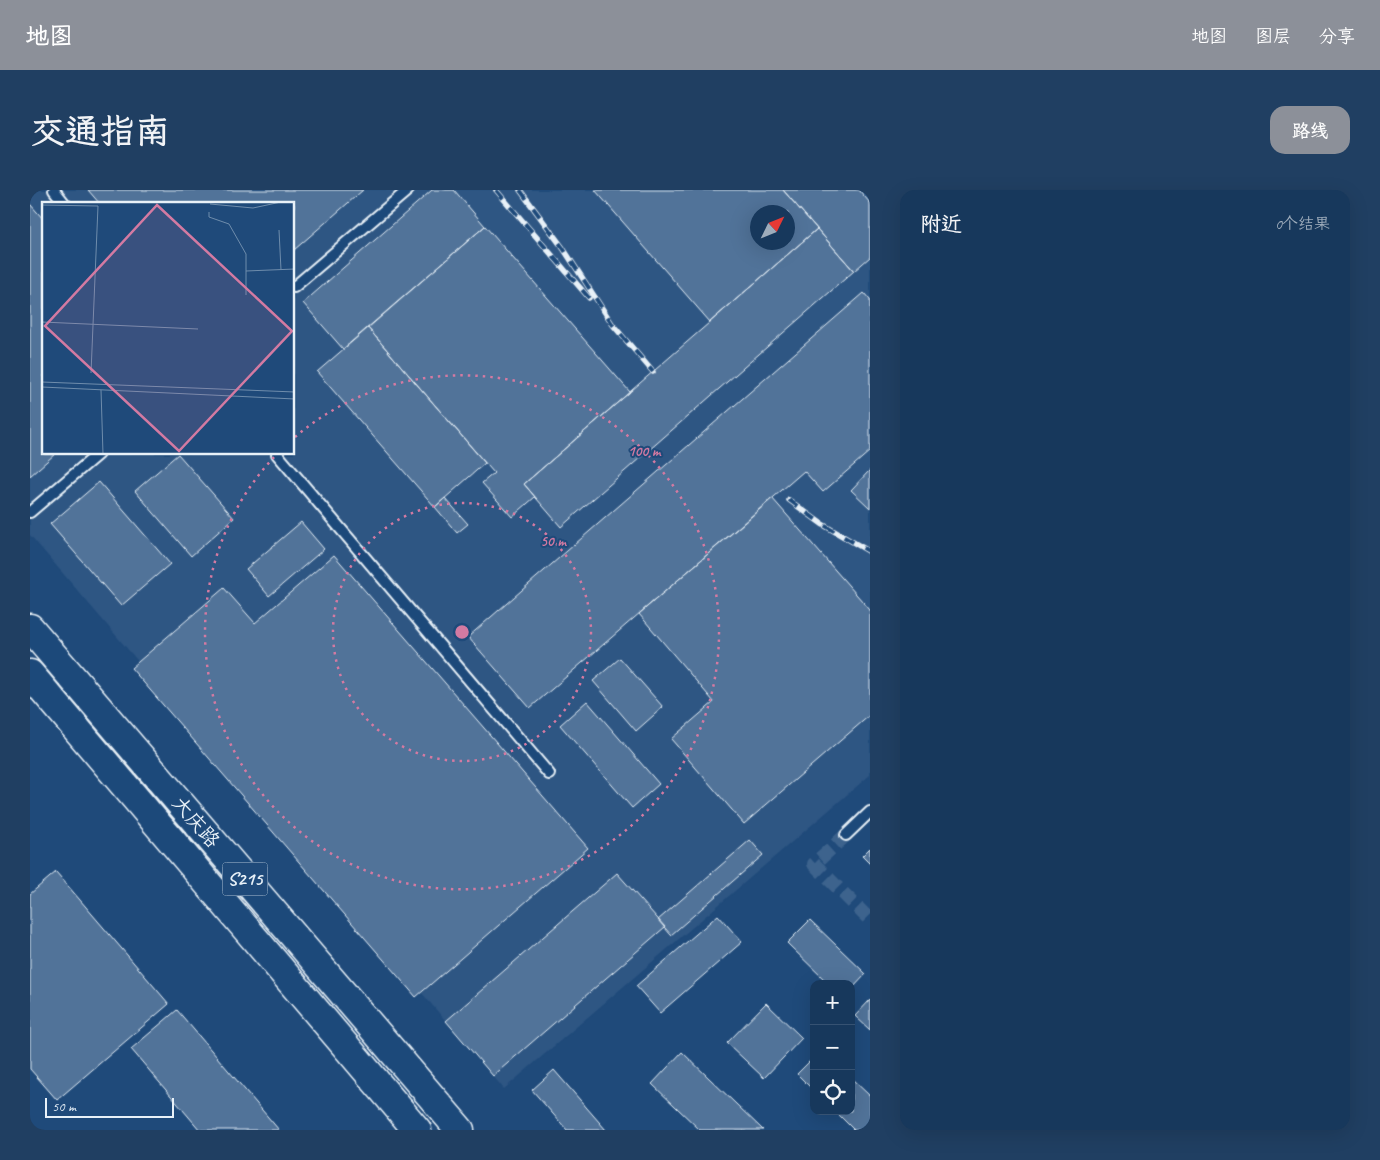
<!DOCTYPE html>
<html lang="zh">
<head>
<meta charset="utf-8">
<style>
	:root { --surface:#17385c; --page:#203f62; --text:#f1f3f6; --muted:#9eacbb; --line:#365272; --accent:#8c9099 }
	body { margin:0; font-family:Caveat,"LXGW WenKai TC",sans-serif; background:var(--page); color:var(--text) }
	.controls { position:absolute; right:15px; bottom:15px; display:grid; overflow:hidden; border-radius:10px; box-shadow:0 5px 20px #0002 }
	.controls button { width:45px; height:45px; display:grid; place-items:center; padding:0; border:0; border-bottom:1px solid var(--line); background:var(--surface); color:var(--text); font:25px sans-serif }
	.compass { position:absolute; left:720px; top:15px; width:45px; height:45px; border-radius:50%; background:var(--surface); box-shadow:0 5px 20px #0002; rotate:47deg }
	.scale { position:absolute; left:15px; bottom:12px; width:129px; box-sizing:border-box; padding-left:5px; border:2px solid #e8f1f8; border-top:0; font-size:14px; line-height:18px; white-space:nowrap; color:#e8f1f8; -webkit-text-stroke:4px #1f4a7a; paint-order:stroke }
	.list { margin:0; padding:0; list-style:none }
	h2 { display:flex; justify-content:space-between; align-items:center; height:65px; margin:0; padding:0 20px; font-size:21px }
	h2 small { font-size:16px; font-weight:400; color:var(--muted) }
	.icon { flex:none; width:28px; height:28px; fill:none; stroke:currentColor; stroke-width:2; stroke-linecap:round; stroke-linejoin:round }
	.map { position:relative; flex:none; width:840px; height:940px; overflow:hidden; border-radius:15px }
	header { display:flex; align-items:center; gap:30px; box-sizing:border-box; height:70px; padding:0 25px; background:var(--accent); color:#fff }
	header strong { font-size:24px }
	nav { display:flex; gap:28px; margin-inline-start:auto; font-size:18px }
	.intro { display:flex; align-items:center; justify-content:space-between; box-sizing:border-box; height:120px; padding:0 30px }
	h1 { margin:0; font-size:35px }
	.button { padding:12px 22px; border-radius:15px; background:var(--accent); color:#fff; font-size:18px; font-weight:700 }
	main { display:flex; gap:30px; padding:0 30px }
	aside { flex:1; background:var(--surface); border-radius:15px; box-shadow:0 5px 20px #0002 }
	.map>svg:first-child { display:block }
	.built { fill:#2e5683; fill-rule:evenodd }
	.building { fill:#517399; stroke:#e8f1f8; fill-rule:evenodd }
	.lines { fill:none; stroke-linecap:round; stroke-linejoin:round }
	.pedestrian-tunnel { stroke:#3d638d; stroke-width:14; stroke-dasharray:14 7; stroke-linecap:butt }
	.service-casing { stroke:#e8f1f8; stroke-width:14 }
	.primary-casing { stroke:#e8f1f8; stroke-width:31 }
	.service { stroke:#1f4a7a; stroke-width:10 }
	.primary { stroke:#1f4a7a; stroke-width:28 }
	.rail-casing { stroke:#e8f1f8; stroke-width:5.5 }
	.rail { stroke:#1f4a7a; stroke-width:4; stroke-dasharray:11; stroke-linecap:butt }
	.ring { fill:none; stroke:#d37aa2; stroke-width:2.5; stroke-dasharray:2.5 5 }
	.labels { text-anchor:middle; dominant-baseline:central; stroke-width:4; stroke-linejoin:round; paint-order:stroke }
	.shield { fill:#1f4a7a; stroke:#acbfd2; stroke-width:1 }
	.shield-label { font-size:19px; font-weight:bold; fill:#e8f1f8 }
	.street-label { font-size:20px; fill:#e8f1f8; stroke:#1f4a7a }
	.inset-road { fill:none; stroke:#6f8dac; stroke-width:1 }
	.view { fill:#d37aa2; fill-opacity:0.15; stroke:#d37aa2; stroke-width:2.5 }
	.inset-edge { fill:none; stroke:#e8f1f8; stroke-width:2.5 }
	.centre { fill:#d37aa2; stroke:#1f4a7a; stroke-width:2.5 }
	.ring-label { font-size:15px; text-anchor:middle; font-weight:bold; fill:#d37aa2; stroke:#1f4a7a; stroke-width:4; stroke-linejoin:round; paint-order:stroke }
</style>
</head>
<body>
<header>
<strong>地图</strong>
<nav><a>地图</a><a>图层</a><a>分享</a></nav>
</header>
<div class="intro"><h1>交通指南</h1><a class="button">路线</a></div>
<main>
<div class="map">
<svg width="840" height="940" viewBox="0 0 840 940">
	<rect width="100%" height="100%" fill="#1f4a7a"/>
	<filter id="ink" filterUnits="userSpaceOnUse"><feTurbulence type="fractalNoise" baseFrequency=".02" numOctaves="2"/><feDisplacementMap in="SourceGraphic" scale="10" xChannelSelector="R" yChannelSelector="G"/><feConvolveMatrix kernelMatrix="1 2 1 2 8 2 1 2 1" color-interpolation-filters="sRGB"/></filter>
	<g filter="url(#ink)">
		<!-- built -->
		<path class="built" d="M 0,0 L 840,0 L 840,585 L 474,899 L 0,345 ZM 14,14 L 264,14 L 264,264 L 14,264 ZM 728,22 L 758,22 L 758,52 L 728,52 Z"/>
		<!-- building -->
		<path class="building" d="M 58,0 L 333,0 L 264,60 L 264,14 L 70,14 Z
			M 402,0 L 424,0 L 455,36 L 313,159 L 273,113 Z
			M 565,0 L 753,0 L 787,39 L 680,132 ZM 728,22 L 758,22 L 758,52 L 728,52 Z
			M 753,0 L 829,0 L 840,13 L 840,67 L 824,81 Z
			M 0,14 L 14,30 L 14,264 L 25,264 L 0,286 Z
			M 455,36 L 600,202 L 494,294 L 505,307 L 482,327 L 452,293 L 464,283 L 338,138 Z
			M 787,39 L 824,81 L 531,337 L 494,294 Z
			M 834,103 L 840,110 L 840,261 L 793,302 L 774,281 L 500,518 L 438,447 Z
			M 338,138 L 455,273 L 405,317 L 287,182 Z
			M 148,264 L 204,328 L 161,366 L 105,301 Z
			M 840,280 L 840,318 L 821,300 Z
			M 69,292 L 140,374 L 91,416 L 20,334 Z
			M 415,308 L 438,334 L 427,343 L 405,317 Z
			M 742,308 L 840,420 L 840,525 L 714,634 L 641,549 L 684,512 L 609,424 Z
			M 271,332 L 294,359 L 239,406 L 216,379 Z
			M 304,365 L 558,658 L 386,807 L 101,478 L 194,398 L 225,433 Z
			M 590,468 L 633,517 L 606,541 L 563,491 Z
			M 557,511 L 629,594 L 602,618 L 530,535 Z
			M 720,650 L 733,665 L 641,745 L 628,730 Z
			M 840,658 L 840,674 L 832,666 Z
			M 26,682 L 139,814 L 27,910 L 0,879 L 0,704 Z
			M 587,683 L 635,737 L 463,886 L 416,831 Z
			M 688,725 L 712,752 L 630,823 L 606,796 Z
			M 780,730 L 836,784 L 821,800 L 821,794 L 799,794 L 757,753 Z
			M 840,810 L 840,840 L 825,826 Z
			M 736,813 L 772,848 L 734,888 L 697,853 Z
			M 147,820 L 249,940 L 170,940 L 101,859 Z
			M 652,862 L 733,940 L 670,940 L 622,894 Z
			M 784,867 L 784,901 L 767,884 Z
			M 524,880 L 576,940 L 537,940 L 502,900 Z
			M 821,888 L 840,906 L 840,940 L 824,940 L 805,921 L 821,921 Z"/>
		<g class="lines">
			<!-- pedestrian-tunnel -->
			<path class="pedestrian-tunnel" d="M 816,645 L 784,674 L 840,730"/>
			<!-- service casing -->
			<g class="service-casing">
				<path id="service" d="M 24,0 L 35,14
					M 264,97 L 378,0
					M 247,264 L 519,584
					M 0,322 L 68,264
					M 816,645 L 840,622"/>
			</g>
			<!-- primary casing -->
			<g class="primary-casing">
				<path id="primary" d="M 0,438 L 430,940
					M 0,484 L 387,940"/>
			</g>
			<!-- service -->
			<use href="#service" class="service"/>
			<!-- primary -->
			<use href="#primary" class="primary"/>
			<!-- rail casing -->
			<g class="rail-casing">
				<path id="rail" d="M 466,0 L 559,108
					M 490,0 L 533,58 L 583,135 L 623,182
					M 759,310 L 792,334 L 840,362"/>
			</g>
			<!-- rail -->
			<use href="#rail" class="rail"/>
		</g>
	</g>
	<!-- distance rings -->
	<g class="ring">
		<circle cx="432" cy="442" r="129"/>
		<path d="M265 247A257 257 0 1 1 246 265"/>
	</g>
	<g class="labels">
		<!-- shield labels -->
		<rect class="shield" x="192.5" y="672.5" width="45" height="33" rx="4"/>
		<g class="shield-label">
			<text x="215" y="689">S215</text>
		</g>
		<!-- street labels -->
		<g class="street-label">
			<text transform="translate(166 632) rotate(49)">大庆路</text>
		</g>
	</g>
	<!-- overview -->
	<g transform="translate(12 12)">
		<rect width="252" height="252" fill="#1f4a7a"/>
		<path class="inset-road" d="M 168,2 L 211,6 L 239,0M 0,3 L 56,4 L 49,171M 167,10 L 167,15 L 187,22 L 204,52 L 204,93M 237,28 L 239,68M 204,69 L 253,67M 0,120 L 156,127M 0,180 L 253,190M 0,185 L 253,197M 59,188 L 61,252M 128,252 L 161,252"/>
		<path class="view" d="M 115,3 L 250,129 L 137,249 L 3,124 Z"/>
		<rect width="252" height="252" class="inset-edge"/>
	</g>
	<circle cx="432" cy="442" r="8" class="centre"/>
	<g class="ring-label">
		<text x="614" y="266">100 m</text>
		<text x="523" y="356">50 m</text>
	</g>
</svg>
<div class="controls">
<button>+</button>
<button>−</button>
<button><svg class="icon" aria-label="locate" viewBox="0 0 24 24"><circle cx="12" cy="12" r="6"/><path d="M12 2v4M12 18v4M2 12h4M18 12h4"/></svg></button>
</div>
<svg class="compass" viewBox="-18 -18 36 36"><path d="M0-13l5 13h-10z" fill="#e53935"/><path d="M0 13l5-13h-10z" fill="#9eacbb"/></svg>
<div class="scale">50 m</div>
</div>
<aside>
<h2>附近<small>0个结果</small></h2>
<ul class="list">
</ul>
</aside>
</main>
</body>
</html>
